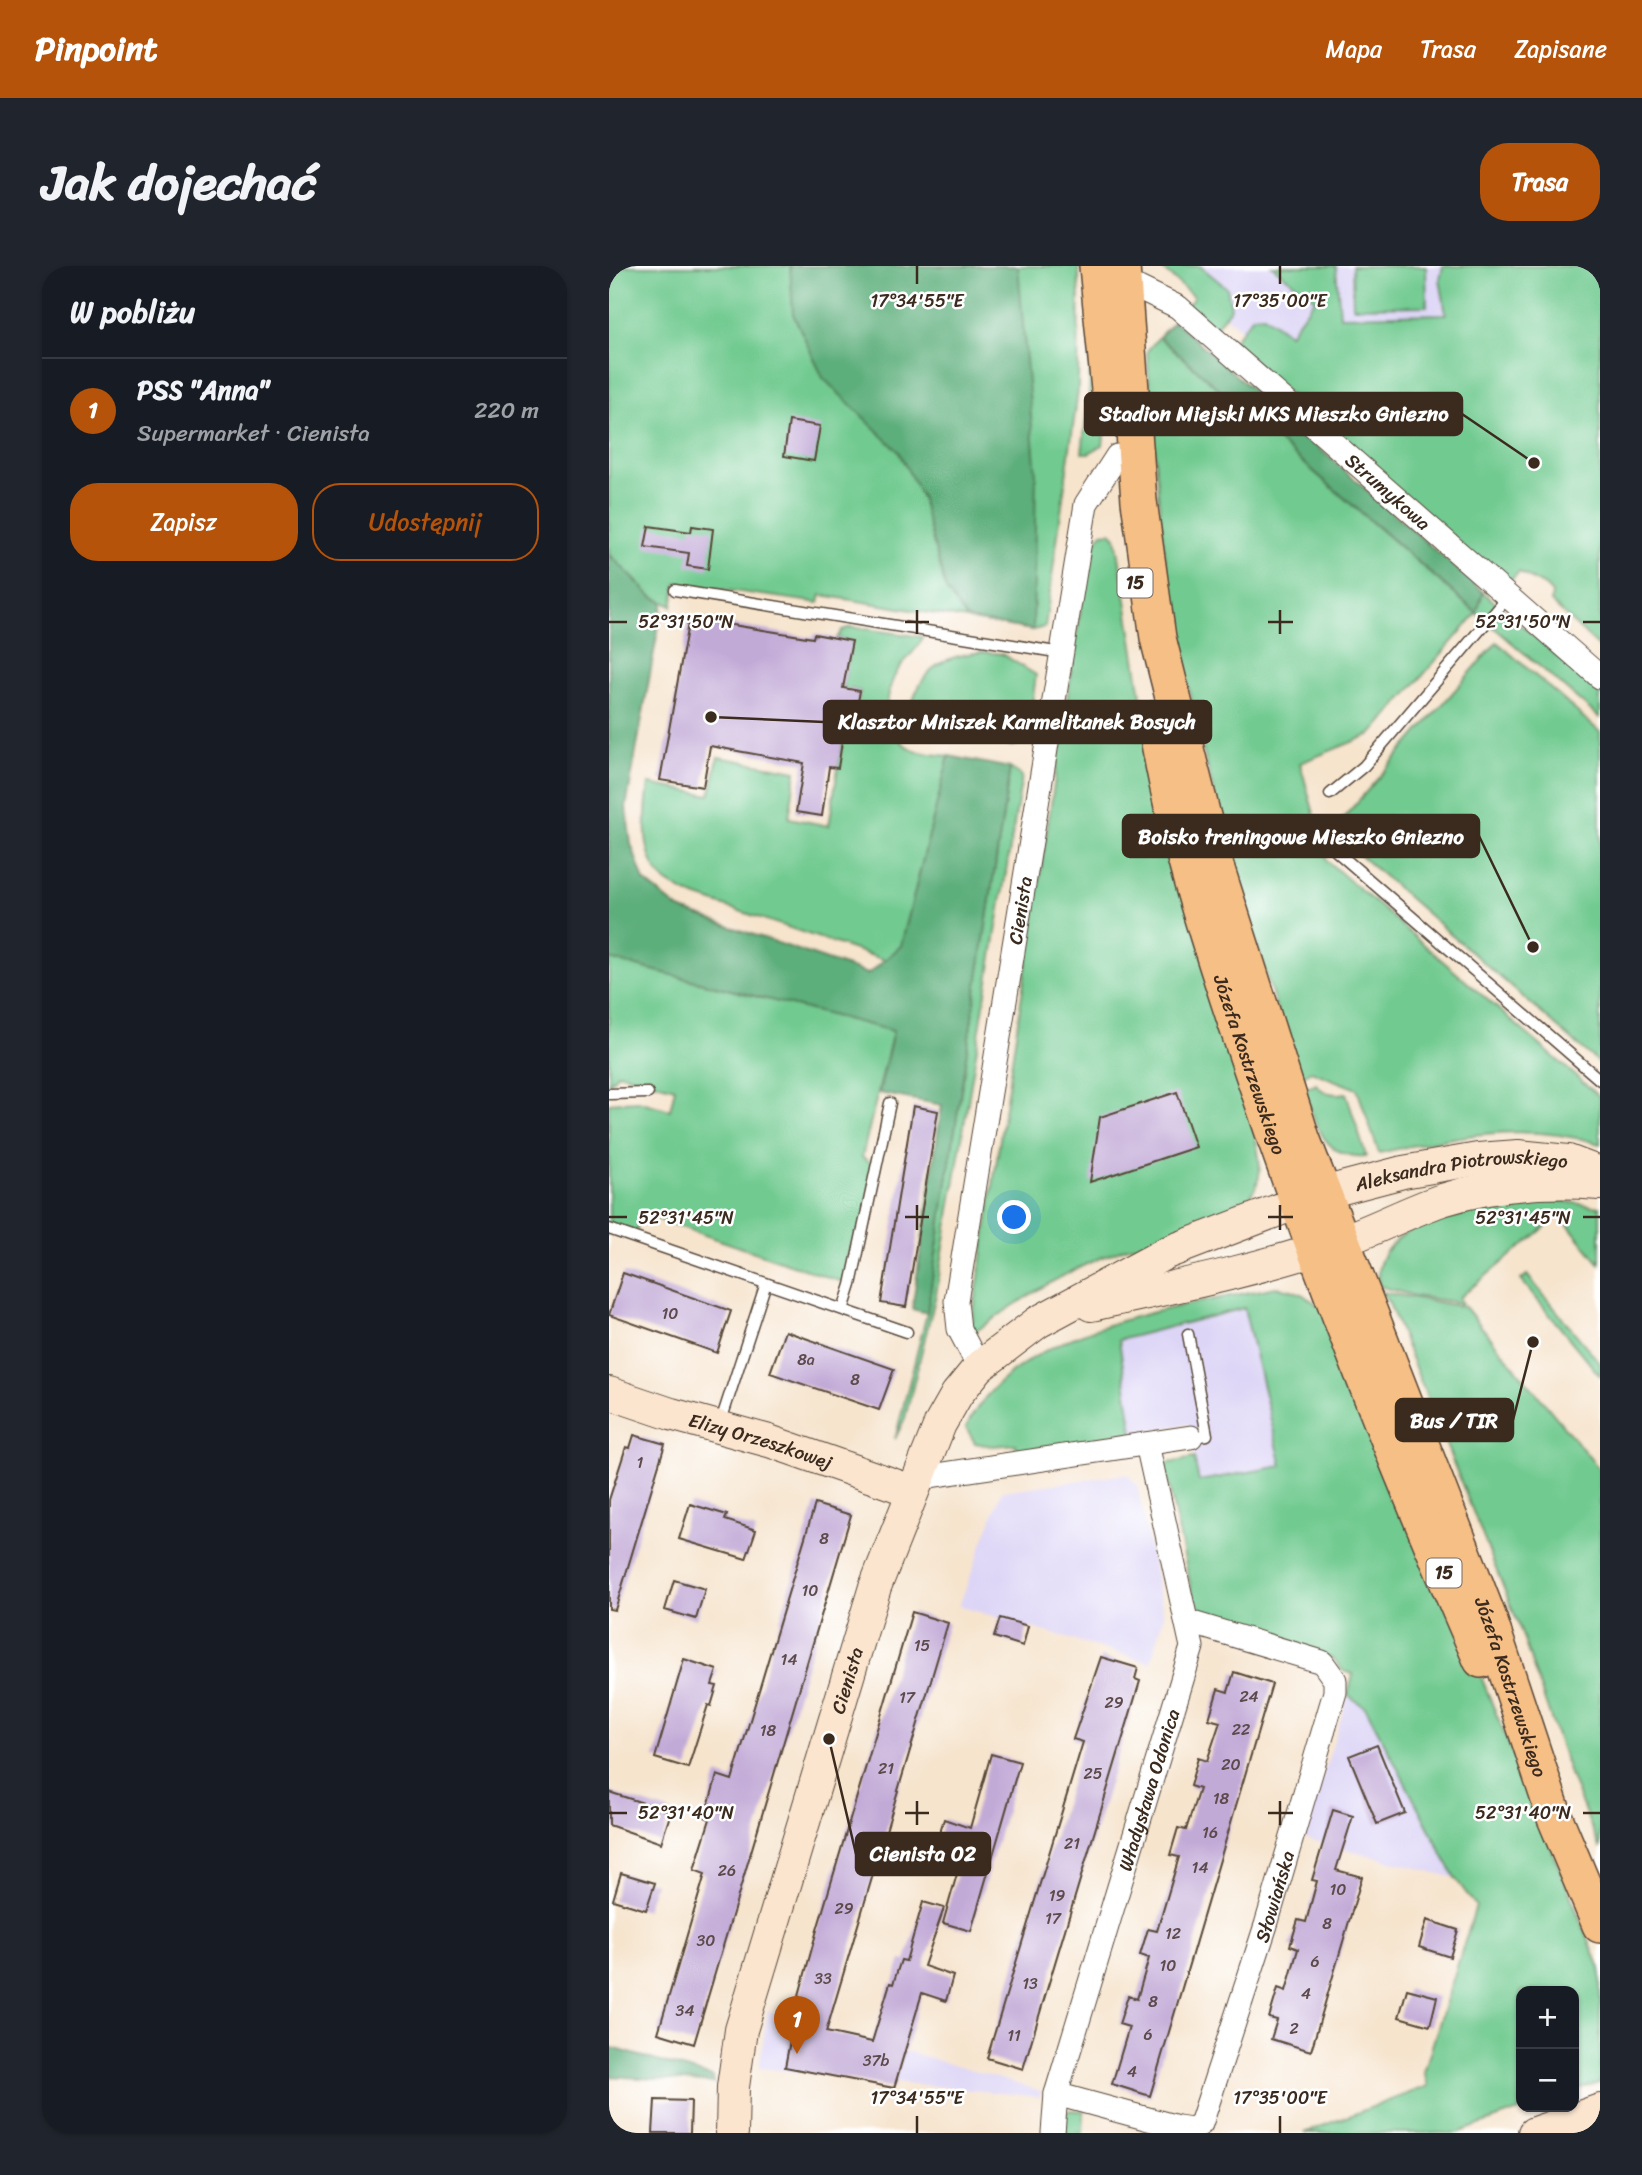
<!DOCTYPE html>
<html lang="pl">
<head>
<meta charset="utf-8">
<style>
	:root { --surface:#171b24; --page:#20242c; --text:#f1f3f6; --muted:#9ea1a6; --line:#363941; --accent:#b45309 }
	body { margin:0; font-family:Sriracha,sans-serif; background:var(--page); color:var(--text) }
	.controls { position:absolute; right:21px; bottom:21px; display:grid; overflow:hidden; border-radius:14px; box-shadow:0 2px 5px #0004 }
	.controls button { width:63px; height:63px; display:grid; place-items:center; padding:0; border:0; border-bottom:2px solid var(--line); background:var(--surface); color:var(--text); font:35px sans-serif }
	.you { position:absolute; left:406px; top:952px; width:24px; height:24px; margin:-18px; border:5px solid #fff; border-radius:50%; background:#1a73e8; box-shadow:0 0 0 10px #1a73e833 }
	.badge { display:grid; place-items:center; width:46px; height:46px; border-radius:50%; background:var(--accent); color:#fff; font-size:23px; font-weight:700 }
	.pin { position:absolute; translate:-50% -58px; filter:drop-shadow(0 2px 4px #0008) }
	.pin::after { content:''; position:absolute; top:37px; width:24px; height:21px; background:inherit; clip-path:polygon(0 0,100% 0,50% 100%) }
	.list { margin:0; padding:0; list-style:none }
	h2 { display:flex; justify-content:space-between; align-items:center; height:91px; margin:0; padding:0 28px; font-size:30px }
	h2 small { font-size:23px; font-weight:400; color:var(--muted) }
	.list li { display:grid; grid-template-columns:46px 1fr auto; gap:21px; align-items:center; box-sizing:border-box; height:105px; padding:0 28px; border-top:2px solid var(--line) }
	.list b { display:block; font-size:26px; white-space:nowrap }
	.list p { margin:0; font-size:23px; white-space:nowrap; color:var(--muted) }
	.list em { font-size:23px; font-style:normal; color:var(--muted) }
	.actions { display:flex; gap:14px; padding:21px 28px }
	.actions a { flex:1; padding:16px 0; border:2px solid var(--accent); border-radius:28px; text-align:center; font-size:24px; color:var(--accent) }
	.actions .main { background:var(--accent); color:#fff }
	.map { position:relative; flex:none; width:991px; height:1867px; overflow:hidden; border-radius:28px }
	header { display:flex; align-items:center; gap:42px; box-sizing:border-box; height:98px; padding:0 35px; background:var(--accent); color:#fff }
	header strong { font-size:33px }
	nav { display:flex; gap:38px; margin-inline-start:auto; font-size:24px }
	.intro { display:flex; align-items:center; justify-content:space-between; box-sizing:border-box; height:168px; padding:0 42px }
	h1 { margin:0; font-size:49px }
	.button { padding:18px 32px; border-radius:28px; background:var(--accent); color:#fff; font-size:24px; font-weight:700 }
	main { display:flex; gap:42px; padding:0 42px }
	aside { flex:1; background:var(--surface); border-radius:28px; box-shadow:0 2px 5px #0004 }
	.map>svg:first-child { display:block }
	.built { fill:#ddd5f6 }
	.green { fill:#71ca90; stroke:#567a57; stroke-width:2 }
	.forest { fill:#5cae7a; stroke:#4c6c4c; stroke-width:2 }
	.building { fill:#c2aad7 }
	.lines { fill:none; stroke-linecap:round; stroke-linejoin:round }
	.lane-casing { stroke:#574638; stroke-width:13 }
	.street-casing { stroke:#574638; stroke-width:25 }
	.secondary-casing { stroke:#574638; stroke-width:34 }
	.primary-casing { stroke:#574638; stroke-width:38 }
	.lane { stroke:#fff; stroke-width:10 }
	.street { stroke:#fff; stroke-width:23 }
	.secondary { stroke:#fbe5cf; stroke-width:32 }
	.primary { stroke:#f5bf86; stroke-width:35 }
	.ticks { fill:none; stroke:#3b2a1e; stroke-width:2.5 }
	.labels { text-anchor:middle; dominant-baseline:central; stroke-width:5; stroke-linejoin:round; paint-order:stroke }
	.number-label { font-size:16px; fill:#5d4a4c }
	.shield { fill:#fff; stroke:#766a62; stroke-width:2 }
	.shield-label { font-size:18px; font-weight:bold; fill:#3b2a1e }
	.street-label { font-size:19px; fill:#3b2a1e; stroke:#fff }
	.ticks-label { font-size:18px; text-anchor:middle; fill:#3b2a1e; stroke:#fff; stroke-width:5; stroke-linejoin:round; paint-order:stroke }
	.leader { fill:none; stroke:#3b2a1e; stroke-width:2.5 }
	.callout-dot { fill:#3b2a1e; stroke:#fff; stroke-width:2.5 }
	.callout { fill:#3b2a1e; stroke:#3b2a1e; stroke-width:2.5 }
	.callout-label { font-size:21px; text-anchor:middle; font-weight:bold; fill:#fff }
</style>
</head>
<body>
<header>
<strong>Pinpoint</strong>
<nav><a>Mapa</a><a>Trasa</a><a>Zapisane</a></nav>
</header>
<div class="intro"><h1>Jak dojechać</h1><a class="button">Trasa</a></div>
<main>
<aside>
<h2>W pobliżu<small></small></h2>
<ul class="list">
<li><span class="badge">1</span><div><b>PSS &quot;Anna&quot;</b><p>Supermarket · Cienista</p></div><em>220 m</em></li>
</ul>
<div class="actions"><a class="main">Zapisz</a><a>Udostępnij</a></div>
</aside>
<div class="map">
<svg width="991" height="1867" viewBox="0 0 991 1867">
	<rect width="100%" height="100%" fill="#fff"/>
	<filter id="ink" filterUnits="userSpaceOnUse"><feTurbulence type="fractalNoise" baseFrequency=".0143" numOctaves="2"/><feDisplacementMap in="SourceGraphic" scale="14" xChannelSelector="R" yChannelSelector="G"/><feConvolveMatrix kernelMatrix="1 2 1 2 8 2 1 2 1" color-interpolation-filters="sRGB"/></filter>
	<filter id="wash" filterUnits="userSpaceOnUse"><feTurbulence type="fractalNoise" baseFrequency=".00686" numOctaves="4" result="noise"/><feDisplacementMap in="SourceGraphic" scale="28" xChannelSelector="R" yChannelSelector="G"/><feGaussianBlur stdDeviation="1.57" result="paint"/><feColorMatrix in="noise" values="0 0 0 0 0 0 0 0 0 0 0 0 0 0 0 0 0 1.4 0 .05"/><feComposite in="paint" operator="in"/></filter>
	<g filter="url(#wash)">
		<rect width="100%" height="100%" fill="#f6e4cd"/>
		<!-- built -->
		<path class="built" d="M 557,0 L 834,0 L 831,13 L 833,33 L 846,81 L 828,228 Z
			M 635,1041 L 673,1200 L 590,1215 L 579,1158 L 524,1167 L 510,1074 Z
			M 518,1208 L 528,1219 L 555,1350 L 542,1397 L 350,1340 L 393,1225 Z
			M 739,1429 L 757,1442 L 846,1612 L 695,1572 Z
			M 159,1744 L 184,1758 L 263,1775 L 432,1825 L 431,1831 L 150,1802 Z"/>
		<!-- green -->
		<path class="green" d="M 0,0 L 470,0 L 469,125 L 436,361 L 424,364 L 212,329 L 210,337 L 68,317 L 63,340 L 42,330 L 0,288 Z
			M 550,0 L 591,0 L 618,22 L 622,42 L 605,63 L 578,40 L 585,31 Z
			M 663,0 L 727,0 L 731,50 L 837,48 L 831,13 L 834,0 L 991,0 L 991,382 L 942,336 L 943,327 L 936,320 L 910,306 L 896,320 L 623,77 L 644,50 L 655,49 L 680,68 L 706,33 Z
			M 743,0 L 817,0 L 818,40 L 744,41 Z
			M 482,50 L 497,156 L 494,179 L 480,187 L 473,187 L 480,125 Z
			M 550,71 L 867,347 L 874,326 L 991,428 L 991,452 L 868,347 L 763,468 L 691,497 L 718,595 L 991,831 L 991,878 C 916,855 844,870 770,887 L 748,823 L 702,805 L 693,811 L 688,807 C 637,647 587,484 560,318 C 548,241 544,163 538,85 Z
			M 502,266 L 507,271 L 548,532 L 645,865 C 650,891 658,913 637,935 C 616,957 544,972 514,983 C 459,1003 413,1032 366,1066 L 362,1063 L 477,309 L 486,277 L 493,267 Z
			M 242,361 L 314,371 C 310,382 298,391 291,401 C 272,427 273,472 307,485 C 317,488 329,489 340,490 L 292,680 L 276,694 L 77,627 C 70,623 60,618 54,613 C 31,589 36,547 40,518 L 101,529 L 109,491 L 187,505 L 180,552 L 220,560 L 237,450 L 246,451 L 251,425 L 234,422 L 242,375 L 228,372 L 233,364 Z
			M 888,376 L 991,466 L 991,798 L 723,565 Z
			M 376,386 L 393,388 L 427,409 L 418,475 L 404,480 L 313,462 L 300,448 C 311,403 332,389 376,386 Z
			M 401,502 L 413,510 L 327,1028 L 296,1152 L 286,1173 L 318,1047 Z
			M 0,693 L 284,765 L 253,891 L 267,901 L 242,1019 L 34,948 L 25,971 L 0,963 L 0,837 L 29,835 L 61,844 L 66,822 L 9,807 L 0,818 Z
			M 707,818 C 714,828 726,829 737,827 L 757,890 C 714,894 706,856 695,823 Z
			M 908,934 L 953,935 L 991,941 L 991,998 L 951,949 L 850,1032 L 853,1037 L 806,1030 L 770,1020 C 757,958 866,941 908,934 Z
			M 918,1009 L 991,1097 L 991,1110 L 912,1014 Z
			M 667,1021 C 693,1023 706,1037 726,1053 L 991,1702 L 991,1816 L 965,1825 L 965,1725 L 912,1725 L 912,1841 L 921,1841 L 848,1867 L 695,1867 L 819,1820 L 815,1806 L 867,1640 L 846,1612 L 757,1442 L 739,1429 L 744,1408 L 734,1405 L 725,1393 L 604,1354 L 594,1348 L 584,1331 L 555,1198 L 585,1192 L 590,1215 L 673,1200 L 635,1042 L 510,1074 L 524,1167 L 408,1185 L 407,1178 L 383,1180 L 366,1177 L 357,1161 C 407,1059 568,1042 667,1021 Z
			M 772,1026 L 856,1041 L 991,1204 L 991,1583 L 963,1514 L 910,1360 L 780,1037 Z
			M 461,1844 L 475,1845 L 474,1867 L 455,1867 L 457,1847 Z"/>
		<!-- forest -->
		<path class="forest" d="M 181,0 L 409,0 L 427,209 L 424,364 L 358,353 L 337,324 L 312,230 L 289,185 L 214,112 L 184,48 Z
			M 565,55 L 874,326 L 868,347 L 550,71 Z
			M 0,288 L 42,330 L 54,336 L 17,541 L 22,578 L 35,615 L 70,643 L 259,708 L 292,680 L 340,490 L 401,502 L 318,1047 L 303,1043 L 333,839 L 270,827 L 284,765 L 0,693 Z
			M 0,1781 L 104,1811 L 105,1817 L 0,1810 Z"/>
		<g id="blocks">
			<!-- building -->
			<path class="building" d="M 180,155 L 211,160 L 205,195 L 175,190 Z
				M 40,260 L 82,266 L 83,260 L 104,263 L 99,303 L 78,300 L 80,287 L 36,281 Z
				M 80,352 L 204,372 L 205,368 L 243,375 L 234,422 L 251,425 L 246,452 L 237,450 L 229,502 L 220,501 L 213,550 L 187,546 L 195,497 L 101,480 L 94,521 L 51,514 Z
				M 568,826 L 587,881 L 481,916 L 491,851 Z
				M 304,840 L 329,845 L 297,1041 L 272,1037 Z
				M 14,1007 L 122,1045 L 108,1087 L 0,1049 Z
				M 176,1065 L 285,1103 L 270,1144 L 161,1107 Z
				M 25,1169 L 56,1178 L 6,1344 L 0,1343 L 0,1234 L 17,1181 L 21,1182 Z
				M 81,1238 L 118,1249 L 116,1254 L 147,1264 L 137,1293 L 70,1273 Z
				M 206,1238 L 242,1249 L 85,1778 L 49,1767 L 96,1608 L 85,1604 L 101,1553 L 96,1551 L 108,1509 L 123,1514 Z
				M 65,1314 L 96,1323 L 87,1353 L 56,1344 Z
				M 303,1346 L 339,1357 L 217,1766 L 263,1776 L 281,1717 L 284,1718 L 292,1694 L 297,1695 L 314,1636 L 335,1642 L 315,1700 L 344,1710 L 337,1735 L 313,1727 L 285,1822 L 176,1801 L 189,1733 L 208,1664 Z
				M 391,1352 L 419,1360 L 414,1380 L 385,1371 Z
				M 492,1391 L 529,1402 L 526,1413 L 531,1415 L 414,1803 L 378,1792 L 474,1476 L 464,1473 Z
				M 75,1393 L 108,1404 L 103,1419 L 108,1420 L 102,1440 L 99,1439 L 79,1502 L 46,1492 Z
				M 625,1406 L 663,1418 L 541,1830 L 503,1818 L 520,1761 L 510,1758 L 519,1730 L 528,1733 L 540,1692 L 531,1689 L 539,1663 L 548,1665 L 570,1591 L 561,1589 L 569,1562 L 577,1564 L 590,1523 L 581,1520 L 589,1492 L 598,1495 L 611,1456 L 600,1453 L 609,1423 L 619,1426 Z
				M 768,1479 L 796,1547 L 768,1558 L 740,1490 Z
				M 382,1488 L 411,1496 L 362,1665 L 334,1657 L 354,1587 L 327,1578 L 335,1553 L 361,1562 Z
				M 0,1526 L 62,1546 L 52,1577 L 0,1559 Z
				M 724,1544 L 744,1550 L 727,1604 L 753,1611 L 702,1785 L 662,1773 L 668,1754 L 660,1752 L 669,1722 L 677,1725 L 689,1683 L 681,1680 L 689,1654 L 697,1656 L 708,1615 L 703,1614 Z
				M 12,1607 L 46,1617 L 37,1644 L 4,1634 Z
				M 818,1654 L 849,1664 L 841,1691 L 810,1681 Z
				M 798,1723 L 828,1731 L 821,1760 L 790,1751 Z
				M 46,1834 L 82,1835 L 81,1867 L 44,1867 Z"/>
		</g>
	</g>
	<g filter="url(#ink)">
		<use href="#blocks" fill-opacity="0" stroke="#574638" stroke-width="2"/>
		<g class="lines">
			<!-- lane casing -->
			<g class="lane-casing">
				<path id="lane" d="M 66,324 L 453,387
					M 721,528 L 755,500 L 899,331
					M 727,585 L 991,814
					M 0,828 L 39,827
					M 0,963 L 298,1066
					M 234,1044 L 242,1019 L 281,837
					M 579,1068 L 598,1169 L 582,1171
					M 111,1158 L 157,1017"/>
			</g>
			<!-- street casing -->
			<g class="street-casing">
				<g id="street">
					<path id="s1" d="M 503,20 L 530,22 L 569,41 L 991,411"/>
					<path id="s2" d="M 370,1101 L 350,1063 L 347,1035 L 477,238 L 508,190"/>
					<path d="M 308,1212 L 582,1171"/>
					<path id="s3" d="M 447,1828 L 569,1861 L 583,1863 L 592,1858 L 657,1659 L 726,1426 L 726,1414 L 713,1396 L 577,1355"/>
					<path id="s4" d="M 444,1867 L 447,1828 L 583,1381 L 538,1178"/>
				</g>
			</g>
			<!-- secondary casing -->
			<g class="secondary-casing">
				<g id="secondary">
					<path d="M 482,1039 C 565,1021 649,1004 730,976 C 765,964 798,946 833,934 C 884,918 938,914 991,918"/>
					<path id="s5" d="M 0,1127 L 62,1148 L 160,1175 L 303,1225"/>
					<path id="s6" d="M 123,1867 L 124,1821 L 132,1764 L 266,1321 L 331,1158 L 348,1128 L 370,1101 L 429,1056 L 557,987 L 714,927 L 794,906 L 869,893 L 909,890 L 959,895 L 991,907"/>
					<path d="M 925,1867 L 991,1844"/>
				</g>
			</g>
			<!-- primary casing -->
			<g class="primary-casing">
				<g id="primary">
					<path d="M 488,0 L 501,134"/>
					<path id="s7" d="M 513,0 L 530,235 L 549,372 L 605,594 L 693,872 L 879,1350 L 946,1552 L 991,1659"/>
					<path id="s8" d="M 546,453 C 565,576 606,696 646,814 C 712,1010 789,1204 872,1394"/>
				</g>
			</g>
			<!-- lane -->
			<use href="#lane" class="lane"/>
			<!-- street -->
			<use href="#street" class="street"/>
			<!-- secondary -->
			<use href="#secondary" class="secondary"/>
			<!-- primary -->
			<use href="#primary" class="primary"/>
		</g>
	</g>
	<!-- ticks -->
	<path class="ticks" d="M 308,0 L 308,18M 671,0 L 671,18M 308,344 L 308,368M 671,344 L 671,368M 0,356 L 18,356M 296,356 L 320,356M 659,356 L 684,356M 974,356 L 991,356M 308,939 L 308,964M 671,939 L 671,964M 0,951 L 18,951M 296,951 L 320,951M 659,951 L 684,951M 974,951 L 991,951M 308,1535 L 308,1559M 671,1535 L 671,1559M 0,1547 L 18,1547M 296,1547 L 320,1547M 659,1547 L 684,1547M 974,1547 L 991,1547M 308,1850 L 308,1867M 671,1850 L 671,1867"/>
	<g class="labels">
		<!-- number labels -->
		<g class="number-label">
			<text x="61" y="1047">10</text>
			<text x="197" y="1093">8a</text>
			<text x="246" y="1113">8</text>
			<text x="31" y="1196">1</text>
			<text x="215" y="1272">8</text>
			<text x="201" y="1324">10</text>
			<text x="313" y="1379">15</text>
			<text x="180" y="1393">14</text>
			<text x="640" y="1430">24</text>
			<text x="298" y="1431">17</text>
			<text x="505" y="1436">29</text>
			<text x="632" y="1463">22</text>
			<text x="159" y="1464">18</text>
			<text x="622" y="1498">20</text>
			<text x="277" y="1502">21</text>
			<text x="484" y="1507">25</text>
			<text x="612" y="1532">18</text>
			<text x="601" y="1566">16</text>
			<text x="463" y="1577">21</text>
			<text x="591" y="1601">14</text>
			<text x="118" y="1604">26</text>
			<text x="729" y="1623">10</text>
			<text x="448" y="1629">19</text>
			<text x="235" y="1642">29</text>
			<text x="444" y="1652">17</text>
			<text x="718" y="1657">8</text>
			<text x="564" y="1667">12</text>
			<text x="97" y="1674">30</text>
			<text x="706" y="1695">6</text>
			<text x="559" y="1699">10</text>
			<text x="214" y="1712">33</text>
			<text x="421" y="1717">13</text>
			<text x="697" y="1727">4</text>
			<text x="544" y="1735">8</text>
			<text x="76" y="1744">34</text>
			<text x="685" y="1762">2</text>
			<text x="539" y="1768">6</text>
			<text x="405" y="1769">11</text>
			<text x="267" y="1794">37b</text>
			<text x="523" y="1805">4</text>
		</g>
		<!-- shield labels -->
		<g class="shield">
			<rect x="508.5" y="302.5" width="35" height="29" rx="5"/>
			<rect x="817.5" y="1292.5" width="35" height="29" rx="5"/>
		</g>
		<g class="shield-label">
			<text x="526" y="317">15</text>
			<text x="835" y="1307">15</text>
		</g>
		<!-- street labels -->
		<g class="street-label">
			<text stroke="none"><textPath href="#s1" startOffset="350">Strumykowa</textPath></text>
			<text stroke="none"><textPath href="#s2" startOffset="467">Cienista</textPath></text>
			<text stroke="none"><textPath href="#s8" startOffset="359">Józefa Kostrzewskiego</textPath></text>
			<text stroke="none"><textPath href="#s6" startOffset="1340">Aleksandra Piotrowskiego</textPath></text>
			<text stroke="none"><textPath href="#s5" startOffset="159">Elizy Orzeszkowej</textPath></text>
			<text stroke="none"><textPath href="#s6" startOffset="469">Cienista</textPath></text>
			<text stroke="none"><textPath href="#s7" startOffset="1482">Józefa Kostrzewskiego</textPath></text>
			<text stroke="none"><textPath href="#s4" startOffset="357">Władysława Odonica</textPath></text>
			<text stroke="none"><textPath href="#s3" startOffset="390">Słowiańska</textPath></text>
		</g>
	</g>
	<g class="ticks-label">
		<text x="308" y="41">17°34'55"E</text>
		<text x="671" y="41">17°35'00"E</text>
		<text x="77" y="362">52°31'50"N</text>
		<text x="914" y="362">52°31'50"N</text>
		<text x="77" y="958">52°31'45"N</text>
		<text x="914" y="958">52°31'45"N</text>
		<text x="77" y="1553">52°31'40"N</text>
		<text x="914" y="1553">52°31'40"N</text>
		<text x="308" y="1838">17°34'55"E</text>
		<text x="671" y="1838">17°35'00"E</text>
	</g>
	<!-- callouts -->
	<path class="leader" d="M925 197L853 148M102 451L215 456M924 681L870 570M924 1076L904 1154M220 1473L247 1588"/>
	<g class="callout-dot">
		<circle cx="925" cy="197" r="7"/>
		<circle cx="102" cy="451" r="7"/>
		<circle cx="924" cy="681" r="7"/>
		<circle cx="924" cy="1076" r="7"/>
		<circle cx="220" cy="1473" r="7"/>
	</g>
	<g class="callout">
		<rect x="476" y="127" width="377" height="42" rx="7"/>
		<rect x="215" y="435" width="387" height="42" rx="7"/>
		<rect x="514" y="549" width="356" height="42" rx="7"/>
		<rect x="787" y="1133" width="117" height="42" rx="7"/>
		<rect x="247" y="1567" width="134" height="42" rx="7"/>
	</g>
	<g class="callout-label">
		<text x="665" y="155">Stadion Miejski MKS Mieszko Gniezno</text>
		<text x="408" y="463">Klasztor Mniszek Karmelitanek Bosych</text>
		<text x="692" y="578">Boisko treningowe Mieszko Gniezno</text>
		<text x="845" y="1162">Bus / TIR</text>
		<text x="314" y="1595">Cienista 02</text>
	</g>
</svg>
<div class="controls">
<button>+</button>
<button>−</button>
</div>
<div class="you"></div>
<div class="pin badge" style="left:188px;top:1788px">1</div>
</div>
</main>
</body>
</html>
